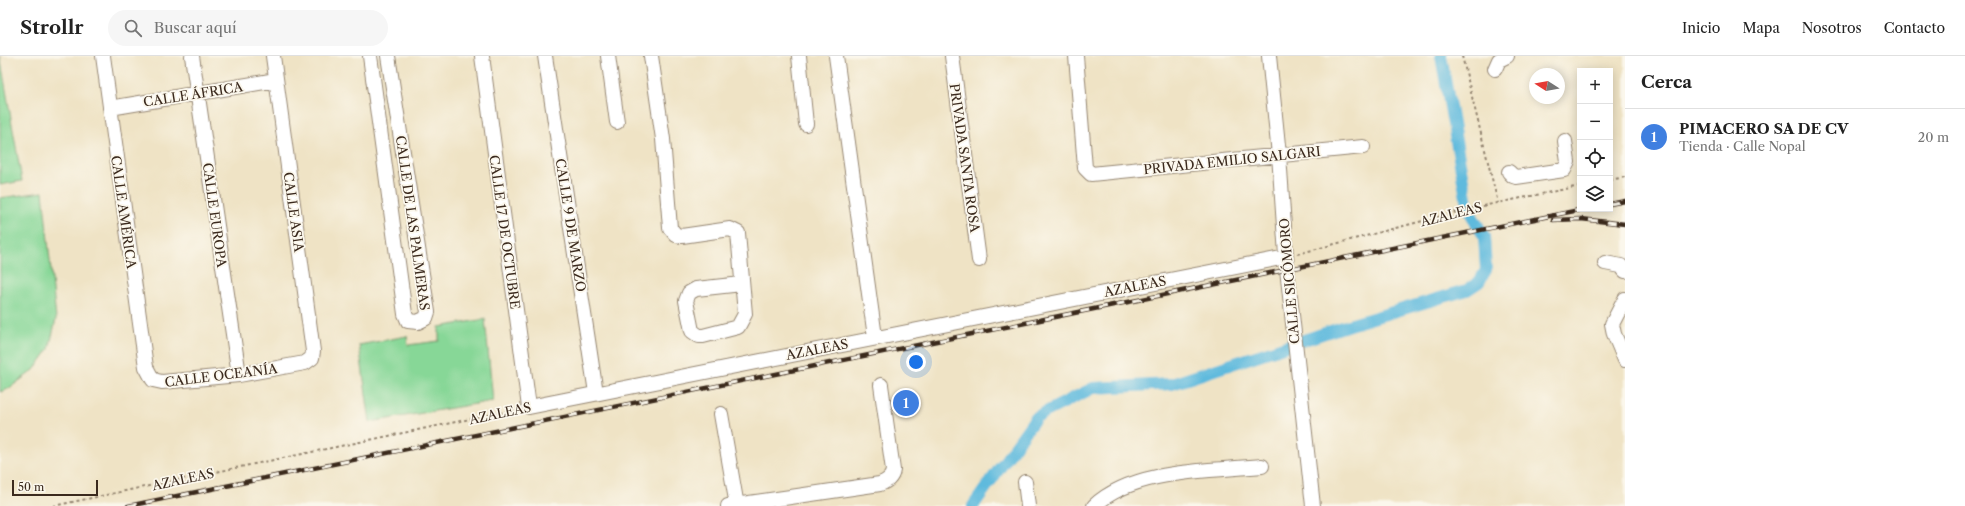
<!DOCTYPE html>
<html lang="es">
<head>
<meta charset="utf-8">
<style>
	:root { --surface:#fff; --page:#f6f6f6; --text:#222; --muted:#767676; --line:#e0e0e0; --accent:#b45309 }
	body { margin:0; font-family:"Libre Caslon Text",serif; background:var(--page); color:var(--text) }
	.controls { position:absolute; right:12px; top:12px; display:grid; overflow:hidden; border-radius:0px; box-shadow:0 2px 10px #0003 }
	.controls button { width:36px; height:36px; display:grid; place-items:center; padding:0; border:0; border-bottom:1px solid var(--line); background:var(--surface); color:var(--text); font:20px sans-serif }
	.compass { position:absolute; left:1529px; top:12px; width:36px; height:36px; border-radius:50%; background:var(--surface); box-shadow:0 2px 10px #0003; rotate:281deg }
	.scale { position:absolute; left:12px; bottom:10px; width:86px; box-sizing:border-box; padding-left:4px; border:2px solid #3b2a1e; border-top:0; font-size:11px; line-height:14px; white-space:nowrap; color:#3b2a1e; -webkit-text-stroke:3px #fbf7ec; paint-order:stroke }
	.you { position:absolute; left:916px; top:306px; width:14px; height:14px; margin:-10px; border:3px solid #fff; border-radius:50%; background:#1a73e8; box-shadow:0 0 0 6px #1a73e833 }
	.badge { display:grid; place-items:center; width:26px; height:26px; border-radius:50%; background:var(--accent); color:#fff; font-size:13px; font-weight:700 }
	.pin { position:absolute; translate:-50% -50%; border:2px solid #fff; box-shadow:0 1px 4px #0006 }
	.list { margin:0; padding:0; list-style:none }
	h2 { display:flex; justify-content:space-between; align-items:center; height:52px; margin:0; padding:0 16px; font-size:17px }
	h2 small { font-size:13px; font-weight:400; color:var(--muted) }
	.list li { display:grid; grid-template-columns:26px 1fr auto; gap:12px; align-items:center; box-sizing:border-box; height:56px; padding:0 16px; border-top:1px solid var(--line) }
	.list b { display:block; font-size:15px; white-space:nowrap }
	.list p { margin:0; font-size:13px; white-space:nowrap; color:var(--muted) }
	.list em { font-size:13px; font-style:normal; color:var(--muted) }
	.icon { flex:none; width:22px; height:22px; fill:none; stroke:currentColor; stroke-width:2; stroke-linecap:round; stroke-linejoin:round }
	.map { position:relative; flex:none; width:1625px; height:450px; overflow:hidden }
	header { display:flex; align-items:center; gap:24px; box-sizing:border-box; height:56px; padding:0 20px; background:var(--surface); border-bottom:1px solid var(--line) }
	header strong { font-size:19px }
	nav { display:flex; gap:22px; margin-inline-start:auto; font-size:14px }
	.search { width:280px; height:36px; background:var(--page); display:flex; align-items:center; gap:10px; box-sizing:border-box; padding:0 14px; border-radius:22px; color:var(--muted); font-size:15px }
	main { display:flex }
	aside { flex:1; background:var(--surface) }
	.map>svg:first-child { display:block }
	.green { fill:#87d797; stroke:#61805a }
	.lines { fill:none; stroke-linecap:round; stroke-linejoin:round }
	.canal { stroke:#5fbadd; stroke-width:12 }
	.minor-casing { stroke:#958672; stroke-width:16 }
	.path { stroke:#958672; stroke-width:2; stroke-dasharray:3 3; stroke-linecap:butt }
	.minor { stroke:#fff; stroke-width:14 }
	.rail-casing { stroke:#3b2a1e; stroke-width:4.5 }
	.rail { stroke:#fbf7ec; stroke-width:3; stroke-dasharray:9; stroke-linecap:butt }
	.labels { text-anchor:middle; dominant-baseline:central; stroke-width:3.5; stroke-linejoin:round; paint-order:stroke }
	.street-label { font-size:13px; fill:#3b2a1e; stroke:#fbf7ec }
</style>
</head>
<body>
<header>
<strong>Strollr</strong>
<div class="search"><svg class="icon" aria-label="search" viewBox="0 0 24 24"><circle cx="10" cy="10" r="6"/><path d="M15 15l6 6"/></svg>Buscar aquí</div>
<nav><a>Inicio</a><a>Mapa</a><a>Nosotros</a><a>Contacto</a></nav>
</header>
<main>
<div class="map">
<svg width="1625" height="450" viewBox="0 0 1625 450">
	<rect width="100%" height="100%" fill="#fbf7ec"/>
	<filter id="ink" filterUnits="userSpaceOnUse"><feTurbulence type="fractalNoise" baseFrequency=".025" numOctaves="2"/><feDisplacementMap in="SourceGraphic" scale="8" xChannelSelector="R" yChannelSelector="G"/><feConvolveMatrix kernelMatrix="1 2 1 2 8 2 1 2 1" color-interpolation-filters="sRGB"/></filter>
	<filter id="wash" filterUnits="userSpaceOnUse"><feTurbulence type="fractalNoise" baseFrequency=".012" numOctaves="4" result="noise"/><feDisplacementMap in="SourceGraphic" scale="16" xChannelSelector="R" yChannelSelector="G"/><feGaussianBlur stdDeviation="0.9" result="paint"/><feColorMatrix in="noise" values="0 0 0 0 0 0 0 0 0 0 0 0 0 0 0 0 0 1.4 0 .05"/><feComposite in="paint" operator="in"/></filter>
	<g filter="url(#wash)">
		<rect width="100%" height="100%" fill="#efe3c5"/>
		<!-- green -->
		<path class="green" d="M 0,0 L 22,125 L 0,129 Z
			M 43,136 L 56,263 L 49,293 L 34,314 L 8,333 L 0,336 L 0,142 Z
			M 485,263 L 493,345 L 370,366 L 359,289 L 407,280 L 408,289 L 439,285 L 439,271 Z"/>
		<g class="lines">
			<!-- canal -->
			<path class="canal" d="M 973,450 L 1036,361 L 1093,332 L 1172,328 L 1349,269 L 1467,234 L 1479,226 L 1486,214 L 1484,180 L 1468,153 L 1441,0"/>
		</g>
	</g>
	<g filter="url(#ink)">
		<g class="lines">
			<!-- minor casing -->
			<g class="minor-casing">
				<path id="minor" d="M 103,0 L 146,311 L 153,324 L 162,326 L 239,319 L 305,307 L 312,302 L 313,295 L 273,0
					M 192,0 L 239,319
					M 370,0 L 405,258 L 408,265 L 418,266 L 426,262 L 428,256 L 388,0
					M 482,0 L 529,351 L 1286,201
					M 545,0 L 596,337
					M 608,0 L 617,66
					M 651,0 L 663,83 L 670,172 L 676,179 L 682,180 L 730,173 L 738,177 L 745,258 L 738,271 L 703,280 L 699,280 L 692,275 L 686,245 L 689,237 L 696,233 L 742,228
					M 799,0 L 806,68
					M 836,0 L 875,281
					M 952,0 L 979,204
					M 1076,0 L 1085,112 L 1091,118 L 1363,91
					M 1269,0 L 1279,99 L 1287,213 L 1313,450
					M 1495,13 L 1499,4 L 1507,0
					M 110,52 L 276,24
					M 1509,116 L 1513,120 L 1516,121 L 1564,114 L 1568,106 L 1565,85
					M 1605,207 L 1621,210 L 1625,215
					M 1625,243 L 1612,268 L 1614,278 L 1625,304
					M 721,358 L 737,450
					M 1025,426 L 1028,450
					M 728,450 L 880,428 C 887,425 892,422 893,414 L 881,329
					M 1094,450 C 1133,413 1210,415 1262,410"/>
			</g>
			<!-- path -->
			<path class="path" d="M 1462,0 L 1498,147
				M 1610,124 L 1625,121
				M 1297,198 L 1468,153 L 1580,130
				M 53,450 L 518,353"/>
			<!-- minor -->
			<use href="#minor" class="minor"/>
			<!-- rail casing -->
			<g class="rail-casing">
				<path id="rail" d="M 1610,148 L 1625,145
					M 1553,164 L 1581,163 L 1625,168
					M 128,450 L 1584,153"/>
			</g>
			<!-- rail -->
			<use href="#rail" class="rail"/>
		</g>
	</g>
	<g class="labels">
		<!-- street labels -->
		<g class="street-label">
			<text transform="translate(193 38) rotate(-9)">CALLE ÁFRICA</text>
			<text transform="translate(965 102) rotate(82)">PRIVADA SANTA ROSA</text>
			<text transform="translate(1232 104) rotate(-6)">PRIVADA EMILIO SALGARI</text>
			<text transform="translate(124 156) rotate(82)">CALLE AMÉRICA</text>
			<text transform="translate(294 156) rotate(82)">CALLE ASIA</text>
			<text transform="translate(1451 158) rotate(-14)">AZALEAS</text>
			<text transform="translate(215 159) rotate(82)">CALLE EUROPA</text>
			<text transform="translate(413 167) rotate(82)">CALLE DE LAS PALMERAS</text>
			<text transform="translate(571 169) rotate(81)">CALLE 9 DE MARZO</text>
			<text transform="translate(505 176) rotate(82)">CALLE 17 DE OCTUBRE</text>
			<text transform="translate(1289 225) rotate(-95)">CALLE SICÓMORO</text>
			<text transform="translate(1135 230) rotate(-11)">AZALEAS</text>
			<text transform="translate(817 293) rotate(-11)">AZALEAS</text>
			<text transform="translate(221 319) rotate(-7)">CALLE OCEANÍA</text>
			<text transform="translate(500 357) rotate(-12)">AZALEAS</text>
			<text transform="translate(183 423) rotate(-12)">AZALEAS</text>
		</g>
	</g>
</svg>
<div class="controls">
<button>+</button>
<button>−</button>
<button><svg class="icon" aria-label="locate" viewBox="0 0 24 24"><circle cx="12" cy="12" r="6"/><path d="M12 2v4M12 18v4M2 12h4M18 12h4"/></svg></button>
<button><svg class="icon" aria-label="layers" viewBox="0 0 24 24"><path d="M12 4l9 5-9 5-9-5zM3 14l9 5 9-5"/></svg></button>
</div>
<svg class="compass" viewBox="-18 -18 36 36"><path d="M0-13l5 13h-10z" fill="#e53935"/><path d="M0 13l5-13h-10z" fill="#767676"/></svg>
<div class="scale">50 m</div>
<div class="you"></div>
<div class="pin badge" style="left:906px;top:347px;background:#3f7fe0">1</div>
</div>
<aside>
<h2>Cerca<small></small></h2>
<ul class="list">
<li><span class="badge" style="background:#3f7fe0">1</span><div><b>PIMACERO SA DE CV</b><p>Tienda · Calle Nopal</p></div><em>20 m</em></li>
</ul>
</aside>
</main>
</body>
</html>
